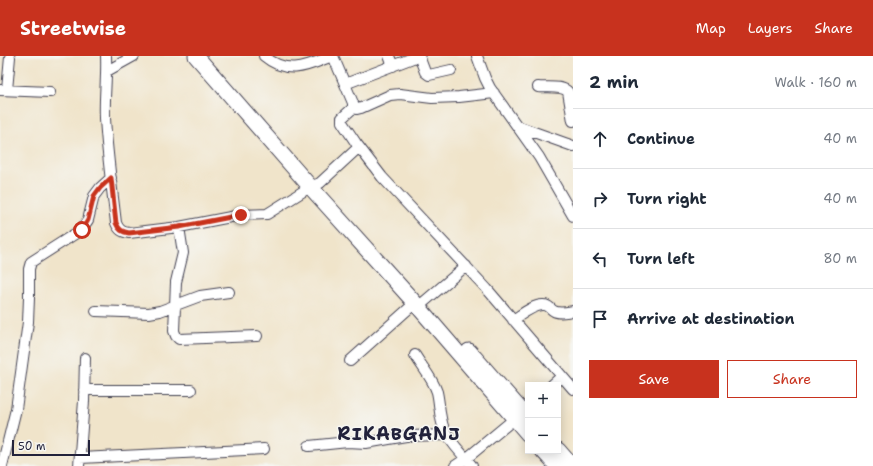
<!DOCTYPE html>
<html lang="en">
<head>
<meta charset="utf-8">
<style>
	:root { --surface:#fff; --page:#f6f6f7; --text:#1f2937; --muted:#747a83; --line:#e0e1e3; --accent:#c8321e }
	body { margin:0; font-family:"Shantell Sans",sans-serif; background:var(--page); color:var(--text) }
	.controls { position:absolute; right:12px; bottom:12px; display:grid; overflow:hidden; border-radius:0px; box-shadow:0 2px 10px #0003 }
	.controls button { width:36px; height:36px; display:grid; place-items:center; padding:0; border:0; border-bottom:1px solid var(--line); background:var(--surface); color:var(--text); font:20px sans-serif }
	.scale { position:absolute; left:12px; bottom:10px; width:78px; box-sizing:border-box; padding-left:4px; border:2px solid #22223b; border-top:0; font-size:11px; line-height:14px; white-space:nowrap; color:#22223b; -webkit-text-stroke:3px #f6f6f2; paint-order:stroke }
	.stop { position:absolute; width:12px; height:12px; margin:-9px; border:3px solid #c8321e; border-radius:50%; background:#fff }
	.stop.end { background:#c8321e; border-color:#fff; box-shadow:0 1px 4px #0008 }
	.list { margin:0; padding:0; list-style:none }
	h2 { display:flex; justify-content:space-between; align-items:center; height:52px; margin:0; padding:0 16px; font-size:17px }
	h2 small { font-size:13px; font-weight:400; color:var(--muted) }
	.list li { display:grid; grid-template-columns:26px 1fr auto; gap:12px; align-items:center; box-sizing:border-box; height:60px; padding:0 16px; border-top:1px solid var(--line) }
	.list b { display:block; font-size:15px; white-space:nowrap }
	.list em { font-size:13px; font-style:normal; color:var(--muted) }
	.actions { display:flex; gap:8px; padding:12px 16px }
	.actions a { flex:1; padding:9px 0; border:1px solid var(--accent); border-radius:0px; text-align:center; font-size:14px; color:var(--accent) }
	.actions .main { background:var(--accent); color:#fff }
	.icon { flex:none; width:22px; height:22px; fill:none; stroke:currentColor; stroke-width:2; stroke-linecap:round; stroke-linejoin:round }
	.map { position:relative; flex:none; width:573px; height:410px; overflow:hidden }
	header { display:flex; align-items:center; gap:24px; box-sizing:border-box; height:56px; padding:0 20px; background:var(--accent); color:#fff }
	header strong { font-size:19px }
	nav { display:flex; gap:22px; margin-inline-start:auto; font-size:14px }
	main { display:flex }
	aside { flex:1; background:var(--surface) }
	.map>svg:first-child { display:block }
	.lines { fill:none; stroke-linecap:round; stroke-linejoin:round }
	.minor-casing { stroke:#413f50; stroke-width:12 }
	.primary-casing { stroke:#413f50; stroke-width:17 }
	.minor { stroke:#fff; stroke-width:10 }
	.primary { stroke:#fff; stroke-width:15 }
	.route { stroke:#c8321e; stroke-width:5 }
	.labels { text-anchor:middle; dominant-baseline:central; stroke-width:3; stroke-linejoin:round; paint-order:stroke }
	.district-label { font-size:18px; font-weight:bold; letter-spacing:1px; fill:#22223b; stroke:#f6f6f2 }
</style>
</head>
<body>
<header>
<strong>Streetwise</strong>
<nav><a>Map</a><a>Layers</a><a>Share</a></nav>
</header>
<main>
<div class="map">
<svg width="573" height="410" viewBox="0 0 573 410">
	<rect width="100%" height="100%" fill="#f6f6f2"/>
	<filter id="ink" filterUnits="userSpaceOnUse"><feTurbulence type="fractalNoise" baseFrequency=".025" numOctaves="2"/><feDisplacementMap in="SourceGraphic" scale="8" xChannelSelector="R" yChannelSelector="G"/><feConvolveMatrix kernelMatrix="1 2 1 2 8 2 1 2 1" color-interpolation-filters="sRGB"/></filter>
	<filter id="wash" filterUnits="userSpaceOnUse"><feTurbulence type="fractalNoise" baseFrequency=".012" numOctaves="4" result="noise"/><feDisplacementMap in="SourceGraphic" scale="16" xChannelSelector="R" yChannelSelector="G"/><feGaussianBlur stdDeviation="0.9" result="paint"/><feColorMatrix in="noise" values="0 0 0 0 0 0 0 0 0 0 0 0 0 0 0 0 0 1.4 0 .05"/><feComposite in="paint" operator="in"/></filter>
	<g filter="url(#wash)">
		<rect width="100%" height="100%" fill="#f0e4ca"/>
	</g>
	<g filter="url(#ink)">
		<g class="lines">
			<!-- minor casing -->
			<g class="minor-casing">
				<path id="minor" d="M 106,0 C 107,21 104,41 105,62 C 107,97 112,132 116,167 C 119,174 122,176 129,177 L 179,171 L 241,159 L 267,158 L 310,131 L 320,127 L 359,91
					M 264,0 C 288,20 307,10 332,0
					M 333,0 L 353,47 L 353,52 L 342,62 L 342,66 L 356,87 L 382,121 L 487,233 L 573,333
					M 389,0 L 393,10
					M 419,0 L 425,16 L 429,19 L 451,14
					M 477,0 L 485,22 L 490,32 L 539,101 L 573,160
					M 107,15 L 134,0
					M 345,28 L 418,0
					M 538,31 C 546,32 563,29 568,36 L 573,65
					M 0,34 L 50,36
					M 7,34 L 10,1
					M 353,52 L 357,53 L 361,52 L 390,39 L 400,38 L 432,42 L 459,41 L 494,37
					M 517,70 L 573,90
					M 179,171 L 183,197 L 176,226 L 174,275 L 176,280 L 179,283 L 257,280
					M 418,251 L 466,210
					M 96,255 L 149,257 L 160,255 L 200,240 L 229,236
					M 513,264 C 521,259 534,248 544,249 C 549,249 550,253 554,255 C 559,258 568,256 573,255
					M 415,299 C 422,311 433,323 437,336 C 440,349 439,361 444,373 C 450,387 463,398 472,410
					M 350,305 L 415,247
					M 552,329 L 561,321
					M 84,334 L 191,334
					M 309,390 L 348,386 L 366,387 L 406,380 L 448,379
					M 80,402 L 264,393
					M 2,410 L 16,353 L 28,266 L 29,242 L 29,213 L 31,206 L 81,174 L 88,164 L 94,140 L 100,132 L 111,122
					M 79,410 L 84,345 L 85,302
					M 455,410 L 467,402 L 519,359"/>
			</g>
			<!-- primary casing -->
			<g class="primary-casing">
				<path id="primary" d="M 196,0 L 314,135 L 415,247 L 528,378
					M 469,295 L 528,362
					M 558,394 L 572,410
					M 543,395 L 557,410"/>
			</g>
			<!-- minor -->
			<use href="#minor" class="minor"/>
			<!-- primary -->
			<use href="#primary" class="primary"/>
		</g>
	</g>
	<g class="lines" filter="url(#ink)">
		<!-- route -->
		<path class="route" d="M 82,174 L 88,164 L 94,140 L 100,132 L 111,122 L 116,167 C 119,174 122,176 129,177 L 179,171 L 241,159"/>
	</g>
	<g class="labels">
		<!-- district labels -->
		<g class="district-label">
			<text x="399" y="378">RIKABGANJ</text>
		</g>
	</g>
</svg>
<div class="controls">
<button>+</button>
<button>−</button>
</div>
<div class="scale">50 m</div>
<div class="stop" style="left:82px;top:174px"></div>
<div class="stop end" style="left:241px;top:159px"></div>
</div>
<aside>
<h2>2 min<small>Walk · 160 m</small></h2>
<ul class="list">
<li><svg class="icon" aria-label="ahead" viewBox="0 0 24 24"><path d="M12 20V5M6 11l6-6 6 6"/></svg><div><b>Continue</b></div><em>40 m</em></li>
<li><svg class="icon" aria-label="right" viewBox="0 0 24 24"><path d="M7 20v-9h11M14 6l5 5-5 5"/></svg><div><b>Turn right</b></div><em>40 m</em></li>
<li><svg class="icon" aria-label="left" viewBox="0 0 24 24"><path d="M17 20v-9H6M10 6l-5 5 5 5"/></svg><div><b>Turn left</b></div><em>80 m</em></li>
<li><svg class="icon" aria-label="arrive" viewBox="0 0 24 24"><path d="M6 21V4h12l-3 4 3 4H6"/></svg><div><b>Arrive at destination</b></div></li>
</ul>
<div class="actions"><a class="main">Save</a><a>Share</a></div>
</aside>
</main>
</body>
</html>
